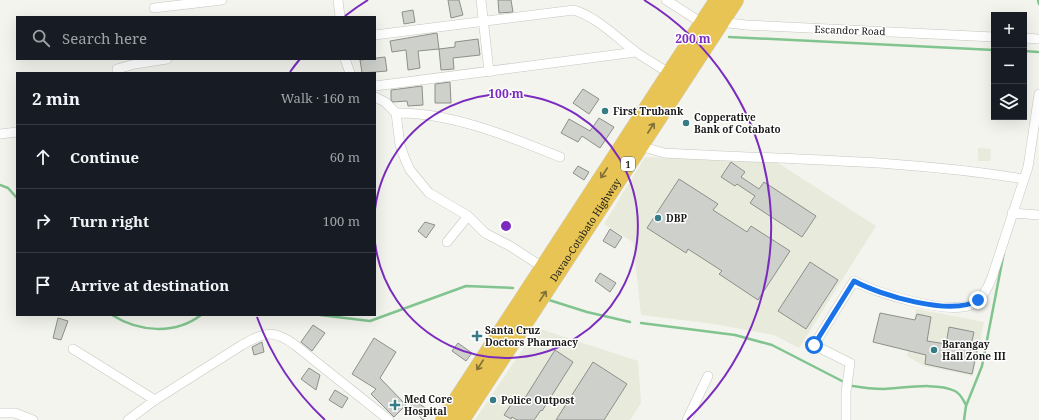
<!DOCTYPE html>
<html lang="en">
<head>
<meta charset="utf-8">
<style>
	:root { --surface:#171b24; --page:#242831; --text:#f1f3f6; --muted:#9ea1a6; --line:#363941 }
	body { margin:0; font-family:"Noto Serif",serif; background:var(--page); color:var(--text) }
	.controls { position:absolute; right:12px; top:12px; display:grid; overflow:hidden; border-radius:0px; box-shadow:0 4px 16px #0002 }
	.controls button { width:36px; height:36px; display:grid; place-items:center; padding:0; border:0; border-bottom:1px solid var(--line); background:var(--surface); color:var(--text); font:20px sans-serif }
	.stop { position:absolute; width:12px; height:12px; margin:-9px; border:3px solid #1a73e8; border-radius:50%; background:#fff }
	.stop.end { background:#1a73e8; border-color:#fff; box-shadow:0 1px 4px #0008 }
	.list { margin:0; padding:0; list-style:none }
	h2 { display:flex; justify-content:space-between; align-items:center; height:52px; margin:0; padding:0 16px; font-size:17px }
	h2 small { font-size:13px; font-weight:400; color:var(--muted) }
	.list li { display:grid; grid-template-columns:26px 1fr auto; gap:12px; align-items:center; box-sizing:border-box; height:64px; padding:0 16px; border-top:1px solid var(--line) }
	.list b { display:block; font-size:15px; white-space:nowrap }
	.list em { font-size:13px; font-style:normal; color:var(--muted) }
	.icon { flex:none; width:22px; height:22px; fill:none; stroke:currentColor; stroke-width:2; stroke-linecap:round; stroke-linejoin:round }
	.map { position:relative; flex:none; width:1039px; height:420px; overflow:hidden }
	.search { position:absolute; background:var(--surface); box-shadow:0 4px 16px #0002; left:16px; top:16px; width:360px; height:44px; display:flex; align-items:center; gap:10px; box-sizing:border-box; padding:0 14px; border-radius:0px; color:var(--muted); font-size:15px }
	.panel { position:absolute; background:var(--surface); box-shadow:0 4px 16px #0002; left:16px; top:72px; width:360px; height:244px; border-radius:0px }
	.map>svg:first-child { display:block }
	.built { fill:#e8eadc }
	.lines { fill:none; stroke-linecap:round; stroke-linejoin:round }
	.stream { stroke:#81c48f; stroke-width:2.5 }
	.building { fill:#cdd0cb; stroke:#8d908a }
	.street-casing { stroke:#c6c6c0; stroke-width:10 }
	.highway-casing { stroke:#d1d1d1; stroke-width:18 }
	.street { stroke:#fff; stroke-width:9 }
	.highway { stroke:#e7c453; stroke-width:17 }
	.oneway { stroke:#806f36 }
	.route { stroke:#1a73e8; stroke-width:5 }
	.ring { fill:none; stroke:#7b2cbf; stroke-width:2 }
	.poi-dot { fill:#357c86; stroke:#fff; stroke-width:1.5 }
	.labels { text-anchor:middle; dominant-baseline:central; stroke-width:3; stroke-linejoin:round; paint-order:stroke }
	.shield { fill:#fff; stroke:#5f5f5d; stroke-width:1 }
	.shield-label { font-size:9px; font-weight:bold; fill:#1a1a18 }
	.street-label { font-size:10px; fill:#1a1a18; stroke:#fff }
	.poi-label { font-size:10px; font-weight:bold; fill:#1a1a18; stroke:#fff; text-anchor:start }
	.centre { fill:#7b2cbf; stroke:#fff; stroke-width:2 }
	.ring-label { font-size:12px; text-anchor:middle; font-weight:bold; fill:#7b2cbf; stroke:#fff; stroke-width:3; stroke-linejoin:round; paint-order:stroke }
</style>
</head>
<body>
<div class="map">
<svg width="1039" height="420" viewBox="0 0 1039 420">
	<rect width="100%" height="100%" fill="#f3f4ed"/>
	<!-- built -->
	<path class="built" d="M 978,148 L 991,149 L 990,161 L 978,161 Z
		M 645,157 L 778,163 L 876,226 L 799,348 L 774,335 L 714,324 L 641,315 L 633,242 L 604,224 Z
		M 916,309 L 984,322 L 973,376 L 924,366 L 907,356 Z
		M 537,328 L 638,361 L 641,403 L 630,420 L 475,420 Z"/>
	<g class="lines">
		<!-- stream -->
		<path class="stream" d="M 1038,0 L 1039,4
			M 729,37 L 994,50
			M 1024,51 L 1038,52
			M 0,185 L 8,188 L 17,198
			M 549,300 L 587,312 L 630,322
			M 112,315 C 139,332 175,335 201,315
			M 320,315 L 370,321 L 466,286 L 513,288
			M 641,323 L 735,335 L 772,345 L 842,381
			M 853,386 C 864,388 873,389 884,389 C 904,388 937,382 955,391 C 961,394 963,400 966,405
			M 964,420 L 966,406 L 982,366 L 1004,252"/>
	</g>
	<!-- building -->
	<path class="building" d="M 448,0 L 459,0 L 463,15 L 451,18 Z
		M 498,0 L 511,0 L 513,12 L 499,13 Z
		M 413,10 L 415,22 L 404,24 L 402,12 Z
		M 437,33 L 439,49 L 418,51 L 420,68 L 408,70 L 406,50 L 392,52 L 390,41 Z
		M 478,39 L 480,55 L 453,58 L 454,69 L 441,70 L 439,49 L 455,47 L 455,42 Z
		M 385,57 L 387,71 L 362,73 L 360,60 Z
		M 450,82 L 451,103 L 435,103 L 435,84 Z
		M 422,86 L 423,105 L 408,106 L 407,101 L 393,102 L 391,100 L 391,90 Z
		M 583,89 L 599,99 L 589,114 L 573,103 Z
		M 599,118 L 614,127 L 600,148 L 582,136 L 578,142 L 561,133 L 569,119 L 590,131 Z
		M 731,162 L 745,172 L 741,177 L 759,189 L 764,182 L 816,216 L 802,237 L 750,203 L 755,196 L 737,184 L 735,186 L 721,177 Z
		M 578,166 L 589,172 L 584,180 L 573,173 Z
		M 679,179 L 718,204 L 713,210 L 747,232 L 751,226 L 790,251 L 758,300 L 719,274 L 722,271 L 688,249 L 686,253 L 647,228 Z
		M 425,222 L 435,225 L 426,238 L 418,231 Z
		M 610,229 L 622,237 L 615,248 L 603,241 Z
		M 810,262 L 838,280 L 806,329 L 778,311 Z
		M 600,273 L 616,283 L 610,292 L 595,281 Z
		M 880,313 L 915,320 L 917,314 L 931,317 L 927,341 L 946,344 L 949,327 L 974,332 L 970,350 L 977,351 L 972,374 L 925,364 L 926,355 L 873,342 Z
		M 58,318 L 68,321 L 61,340 L 53,338 Z
		M 313,325 L 325,333 L 312,351 L 301,342 Z
		M 374,338 L 396,352 L 380,378 L 406,405 L 394,417 L 371,394 L 376,389 L 352,374 Z
		M 262,342 L 264,352 L 254,355 L 252,347 Z
		M 458,343 L 472,353 L 466,361 L 452,351 Z
		M 555,350 L 573,362 L 542,411 L 541,410 L 534,420 L 517,420 L 512,417 L 511,419 L 504,415 L 516,397 L 523,401 Z
		M 593,362 L 627,384 L 604,420 L 556,420 Z
		M 309,368 L 320,375 L 316,390 L 301,379 Z
		M 335,390 L 348,398 L 342,408 L 329,400 Z
		M 415,401 L 430,411 L 423,420 L 410,407 Z"/>
	<g class="lines">
		<!-- street casing -->
		<g class="street-casing">
			<path id="street" d="M 338,0 L 340,17
				M 481,0 L 489,72
				M 666,0 L 705,25
				M 154,8 L 222,0
				M 719,18 L 729,23 L 746,25 L 994,37
				M 375,35 L 574,10 C 598,18 616,37 636,52 C 647,60 659,66 670,74
				M 1024,38 L 1039,39
				M 345,59 L 350,73
				M 117,73 L 117,69 L 135,64 L 167,59
				M 375,86 L 636,52
				M 375,97 L 385,102 L 396,113 L 400,145 L 405,159 L 410,170 L 429,193 L 468,216 L 485,233 L 510,246 L 544,268
				M 396,113 C 450,112 511,137 560,157
				M 0,134 L 17,132
				M 640,146 L 664,153 C 784,160 905,159 1024,179
				M 1012,213 L 1039,215
				M 447,242 L 468,216
				M 73,349 L 155,400
				M 0,413 L 15,413 L 33,420
				M 128,420 L 155,400 L 242,345 C 265,332 273,329 295,345 L 389,420
				M 687,420 L 708,376
				M 846,420 L 846,392 L 850,363 L 814,345 L 854,281 C 875,293 950,316 973,304 C 983,298 988,288 992,277 L 1028,167 L 1039,94"/>
		</g>
		<!-- highway casing -->
		<g class="highway-casing">
			<g id="highway">
				<path d="M 444,420 L 718,0"/>
				<path id="s1" d="M 461,420 L 735,0"/>
			</g>
		</g>
		<!-- street -->
		<use href="#street" class="street"/>
		<!-- highway -->
		<use href="#highway" class="highway"/>
	</g>
	<!-- one-way arrows -->
	<defs><path id="oneway-shaft" d="M-6 0H5M1.5-3L5.5 0L1.5 3" fill="none" stroke-width="1.6" stroke-linecap="round" stroke-linejoin="round"/></defs>
	<g class="oneway">
		<use href="#oneway-shaft" transform="translate(651 128) rotate(-57)"/>
		<use href="#oneway-shaft" transform="translate(604 173) rotate(123)"/>
		<use href="#oneway-shaft" transform="translate(543 296) rotate(-57)"/>
		<use href="#oneway-shaft" transform="translate(480 365) rotate(123)"/>
	</g>
	<g class="lines">
		<!-- route -->
		<path class="route" d="M 814,345 L 854,281 C 880,295 952,317 978,300"/>
	</g>
	<!-- distance rings -->
	<g class="ring">
		<path d="M375 209A132 132 0 1 1 375 243"/>
		<path d="M325 420A265 265 0 0 1 257 317M290 72A265 265 0 0 1 300 59M345 16A265 265 0 0 1 368 0M644 0A265 265 0 0 1 687 420"/>
	</g>
	<!-- markers -->
	<g class="poi-dot">
		<circle cx="605" cy="111" r="4"/>
		<circle cx="686" cy="123" r="4"/>
		<circle cx="658" cy="218" r="4"/>
		<path d="M475 330h4v4h4v4h-4v4h-4v-4h-4v-4h4z"/>
		<circle cx="934" cy="350" r="4"/>
		<circle cx="493" cy="400" r="4"/>
		<path d="M393 399h4v4h4v4h-4v4h-4v-4h-4v-4h4z"/>
	</g>
	<g class="labels">
		<!-- shield labels -->
		<rect class="shield" x="621" y="157" width="14" height="14" rx="3"/>
		<g class="shield-label">
			<text x="628" y="164">1</text>
		</g>
		<!-- street labels -->
		<g class="street-label">
			<text transform="translate(850 30) rotate(2)">Escandor Road</text>
			<text stroke="none"><textPath href="#s1" startOffset="227">Davao-Cotabato Highway</textPath></text>
		</g>
		<!-- poi labels -->
		<g class="poi-label">
			<text x="613" y="111">First Trubank</text>
			<text x="694" y="117">Copperative<tspan x="694" dy="12">Bank of Cotabato</tspan></text>
			<text x="666" y="218">DBP</text>
			<text x="485" y="330">Santa Cruz<tspan x="485" dy="12">Doctors Pharmacy</tspan></text>
			<text x="942" y="344">Barangay<tspan x="942" dy="12">Hall Zone III</tspan></text>
			<text x="404" y="399">Med Core<tspan x="404" dy="12">Hospital</tspan></text>
			<text x="501" y="400">Police Outpost</text>
		</g>
	</g>
	<circle cx="506" cy="226" r="6" class="centre"/>
	<g class="ring-label">
		<text x="693" y="43">200 m</text>
		<text x="506" y="98">100 m</text>
	</g>
</svg>
<div class="controls">
<button>+</button>
<button>−</button>
<button><svg class="icon" aria-label="layers" viewBox="0 0 24 24"><path d="M12 4l9 5-9 5-9-5zM3 14l9 5 9-5"/></svg></button>
</div>
<div class="stop" style="left:814px;top:345px"></div>
<div class="stop end" style="left:978px;top:300px"></div>
<div class="search"><svg class="icon" aria-label="search" viewBox="0 0 24 24"><circle cx="10" cy="10" r="6"/><path d="M15 15l6 6"/></svg>Search here</div>
<section class="panel">
<h2>2 min<small>Walk · 160 m</small></h2>
<ul class="list">
<li><svg class="icon" aria-label="ahead" viewBox="0 0 24 24"><path d="M12 20V5M6 11l6-6 6 6"/></svg><div><b>Continue</b></div><em>60 m</em></li>
<li><svg class="icon" aria-label="right" viewBox="0 0 24 24"><path d="M7 20v-9h11M14 6l5 5-5 5"/></svg><div><b>Turn right</b></div><em>100 m</em></li>
<li><svg class="icon" aria-label="arrive" viewBox="0 0 24 24"><path d="M6 21V4h12l-3 4 3 4H6"/></svg><div><b>Arrive at destination</b></div></li>
</ul>
</section>
</div>
</body>
</html>
